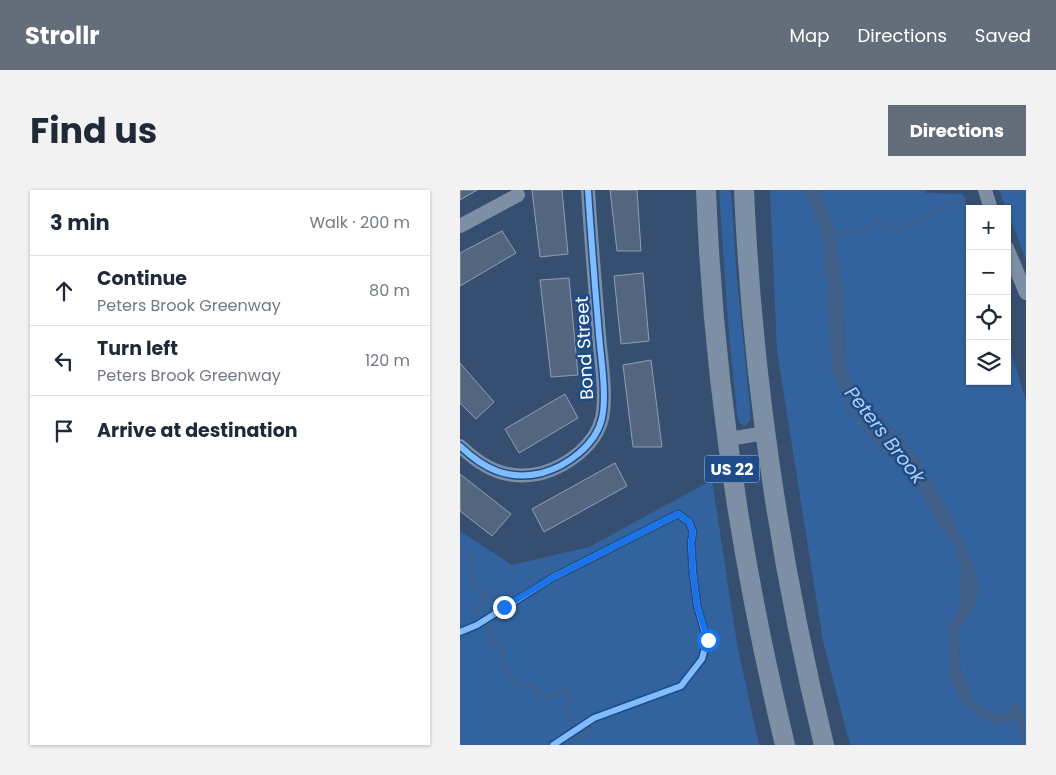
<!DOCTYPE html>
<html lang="en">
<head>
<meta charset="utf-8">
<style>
	:root { --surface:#fff; --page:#f2f2f3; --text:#1f2937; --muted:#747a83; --line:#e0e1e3; --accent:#646d7a }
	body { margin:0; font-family:Poppins,sans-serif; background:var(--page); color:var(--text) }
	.controls { position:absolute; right:15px; top:15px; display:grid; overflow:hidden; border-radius:0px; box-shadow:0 1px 4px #0004 }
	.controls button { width:45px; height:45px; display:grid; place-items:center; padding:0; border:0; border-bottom:1px solid var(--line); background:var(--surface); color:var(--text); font:25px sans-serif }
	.stop { position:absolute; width:15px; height:15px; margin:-11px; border:4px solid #1a73e8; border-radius:50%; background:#fff }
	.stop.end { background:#1a73e8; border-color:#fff; box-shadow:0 1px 5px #0008 }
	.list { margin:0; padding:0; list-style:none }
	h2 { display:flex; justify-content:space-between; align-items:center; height:65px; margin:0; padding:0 20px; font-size:21px }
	h2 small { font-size:16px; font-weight:400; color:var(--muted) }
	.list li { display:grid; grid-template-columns:32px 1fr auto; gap:15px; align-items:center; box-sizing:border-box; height:70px; padding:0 20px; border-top:1px solid var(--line) }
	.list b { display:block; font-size:19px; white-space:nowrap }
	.list p { margin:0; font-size:16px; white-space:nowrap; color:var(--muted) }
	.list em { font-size:16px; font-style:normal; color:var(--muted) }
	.icon { flex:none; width:28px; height:28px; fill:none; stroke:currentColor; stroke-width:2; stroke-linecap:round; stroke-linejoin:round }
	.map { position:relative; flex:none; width:566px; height:555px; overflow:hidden; border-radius:0px }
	header { display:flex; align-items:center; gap:30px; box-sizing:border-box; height:70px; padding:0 25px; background:var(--accent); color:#fff }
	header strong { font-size:24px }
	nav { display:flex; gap:28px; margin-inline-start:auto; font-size:18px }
	.intro { display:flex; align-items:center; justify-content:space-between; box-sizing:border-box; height:120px; padding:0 30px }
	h1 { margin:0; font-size:35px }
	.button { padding:12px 22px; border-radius:0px; background:var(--accent); color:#fff; font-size:18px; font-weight:700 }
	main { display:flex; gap:30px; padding:0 30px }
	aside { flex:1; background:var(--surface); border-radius:0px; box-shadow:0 1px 4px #0004 }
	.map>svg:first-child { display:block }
	.green { fill:#32639e }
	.water { fill:#40608a }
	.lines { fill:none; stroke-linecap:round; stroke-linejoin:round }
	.stream { stroke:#40608a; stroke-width:3 }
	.building { fill:#526680; stroke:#909fb3 }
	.minor { stroke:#7d8fa5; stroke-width:14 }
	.highway { stroke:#7d8fa4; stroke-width:20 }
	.cycleway-casing { stroke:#1d4c88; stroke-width:9 }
	.cycleway { stroke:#80bcff; stroke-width:6 }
	.route { stroke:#1a73e8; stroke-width:6 }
	.labels { text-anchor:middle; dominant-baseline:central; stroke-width:5; stroke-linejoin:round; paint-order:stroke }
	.shield { fill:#1d4c88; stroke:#bbc9db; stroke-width:1 }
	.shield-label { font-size:16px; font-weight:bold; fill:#fff }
	.street-label { font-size:18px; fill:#fff; stroke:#1d4c88 }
	.water-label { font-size:19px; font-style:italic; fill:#b3d0f3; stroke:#1d4c88 }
</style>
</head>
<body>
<header>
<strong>Strollr</strong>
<nav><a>Map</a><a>Directions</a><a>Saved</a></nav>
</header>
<div class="intro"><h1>Find us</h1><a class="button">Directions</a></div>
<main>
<aside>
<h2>3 min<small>Walk · 200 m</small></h2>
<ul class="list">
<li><svg class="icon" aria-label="ahead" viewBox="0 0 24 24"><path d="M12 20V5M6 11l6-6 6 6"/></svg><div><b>Continue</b><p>Peters Brook Greenway</p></div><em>80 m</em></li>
<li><svg class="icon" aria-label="left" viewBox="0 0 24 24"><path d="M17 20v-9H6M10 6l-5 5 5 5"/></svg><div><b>Turn left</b><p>Peters Brook Greenway</p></div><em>120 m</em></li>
<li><svg class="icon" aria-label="arrive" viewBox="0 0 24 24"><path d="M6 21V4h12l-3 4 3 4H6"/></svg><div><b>Arrive at destination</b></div></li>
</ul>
</aside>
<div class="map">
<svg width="566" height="555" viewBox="0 0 566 555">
	<rect width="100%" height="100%" fill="#364f70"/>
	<!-- green -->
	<path class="green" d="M 259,0 L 271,0 L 276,79 L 291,229 L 285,236 L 279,233 L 277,222 L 269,145 Z
		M 310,0 L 344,0 L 362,43 L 370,144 L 386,215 L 423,262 L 448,280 L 480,337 L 491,349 L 496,361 L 500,374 L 500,417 L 489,434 L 489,486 L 499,508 L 510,521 L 554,529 L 563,555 L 390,555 L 363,451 L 317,161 Z
		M 360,0 L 465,0 L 466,3 L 503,4 L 510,26 L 510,191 L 547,191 L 547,150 L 566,211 L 566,533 L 560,516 L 554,514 L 546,522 L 538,526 L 511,511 L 508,495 L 501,482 L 498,446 L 502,433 L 513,420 L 519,399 L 514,378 L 495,335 L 456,264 L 408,213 L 392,193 L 385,175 L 384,117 L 374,38 Z
		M 539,0 L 566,0 L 566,70 Z
		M 252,290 L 277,454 L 299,555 L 0,555 L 0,341 L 52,375 L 129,357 Z"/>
	<!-- water -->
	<path class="water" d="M 344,0 L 360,0 L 374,38 L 378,65 L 384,117 L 385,175 L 392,193 L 408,213 L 456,264 L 495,335 L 514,378 L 519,399 L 513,420 L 502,433 L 498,446 L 501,482 L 508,495 L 511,511 L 538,526 L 546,522 L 554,514 L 560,516 L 566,533 L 566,555 L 563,555 L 554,529 L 537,535 L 510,521 L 499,508 L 489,486 L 489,434 L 500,417 L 500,374 L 491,349 L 480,337 L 448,280 L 423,262 L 399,234 L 386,215 L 372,180 L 362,43 Z"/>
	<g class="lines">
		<!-- stream -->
		<path class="stream" d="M 372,46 L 389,41 L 397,42 L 415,32 L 436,42 C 457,28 481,21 504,9
			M 0,361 L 9,363 L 14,374 L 13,393 L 26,406 L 16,421 L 21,434 L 32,435 L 30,454 L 42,457 C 39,479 46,482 61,496 L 73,495 L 79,505 L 88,507 L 105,501 L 109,505 L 104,515 L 112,534 L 116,537 L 123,533 L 127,536 L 128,541 L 123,546 L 111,547 L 105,555"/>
	</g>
	<!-- building -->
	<path class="building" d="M 0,0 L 17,0 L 0,10 Z
		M 72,0 L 102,0 L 108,64 L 80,67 Z
		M 150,0 L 177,0 L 181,61 L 157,61 Z
		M 42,41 L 56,63 L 0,96 L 0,63 Z
		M 183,83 L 189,151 L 161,154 L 154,86 Z
		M 109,88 L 118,185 L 91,187 L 80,90 Z
		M 191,170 L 202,257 L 173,257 L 163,175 Z
		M 0,173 L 34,212 L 16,229 L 0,213 Z
		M 105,204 L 118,228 L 59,263 L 45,239 Z
		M 155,273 L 167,296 L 84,342 L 72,319 Z
		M 0,284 L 51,324 L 32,346 L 0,321 Z"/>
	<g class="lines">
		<!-- minor -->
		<path class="minor" d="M 525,0 L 531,19
			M 0,36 L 58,5
			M 547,58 L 566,103
			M 268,249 L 306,243
			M 0,256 C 24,279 48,291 82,283 C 107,276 136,255 142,228 C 147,204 141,170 139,145 C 135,96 131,48 128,0"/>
		<!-- highway -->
		<path class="highway" d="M 246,0 C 253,187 281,373 325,555
			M 284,0 C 292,187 320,374 364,555"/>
		<!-- cycleway casing -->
		<g class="cycleway-casing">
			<path id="cycleway" d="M 0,256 C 24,279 48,291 82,283 C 107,276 136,255 142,228 C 147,204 141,170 139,145 C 135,96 131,48 128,0
				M 0,442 L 17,435 L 92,388 L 218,324 L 229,332 L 233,342 L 231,353 L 233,383 L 237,415 L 247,450 L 242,469 L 221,496 L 134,528 L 93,555"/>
		</g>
		<!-- cycleway -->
		<use href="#cycleway" class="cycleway"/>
	</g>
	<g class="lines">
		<!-- route -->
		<path class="route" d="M 44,417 L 92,388 L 218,324 L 229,332 L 233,342 L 231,353 L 233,383 L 237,415 L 248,450"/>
	</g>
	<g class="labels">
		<!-- shield labels -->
		<rect class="shield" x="244.5" y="265.5" width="55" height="27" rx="4"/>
		<g class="shield-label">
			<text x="272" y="279">US 22</text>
		</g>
		<!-- street labels -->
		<g class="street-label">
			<text transform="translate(124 158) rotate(-93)">Bond Street</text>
		</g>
		<!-- water labels -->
		<g class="water-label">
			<text transform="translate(425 245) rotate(52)">Peters Brook</text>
		</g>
	</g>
</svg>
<div class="controls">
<button>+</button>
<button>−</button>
<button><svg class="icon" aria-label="locate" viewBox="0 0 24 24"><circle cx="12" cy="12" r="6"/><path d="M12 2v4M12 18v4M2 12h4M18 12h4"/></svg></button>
<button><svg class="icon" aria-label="layers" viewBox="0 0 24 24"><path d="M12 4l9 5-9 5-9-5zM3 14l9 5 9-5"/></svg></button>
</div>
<div class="stop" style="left:248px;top:450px"></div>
<div class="stop end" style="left:44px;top:417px"></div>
</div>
</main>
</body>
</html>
